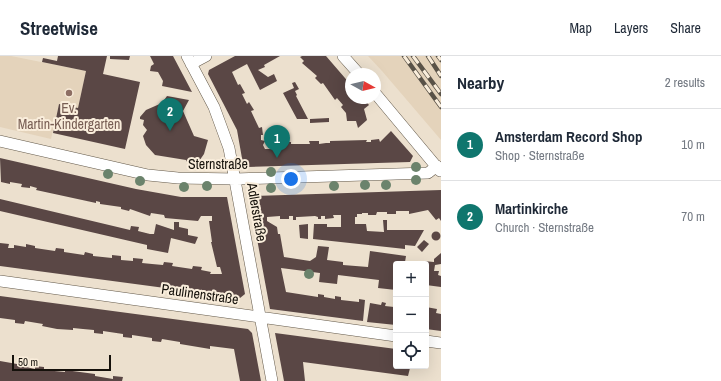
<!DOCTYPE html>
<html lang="en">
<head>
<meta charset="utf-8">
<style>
	:root { --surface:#fff; --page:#f6f6f7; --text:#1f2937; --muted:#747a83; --line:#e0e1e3; --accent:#0f766e }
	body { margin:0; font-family:"Archivo Narrow",sans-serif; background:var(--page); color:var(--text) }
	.controls { position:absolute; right:12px; bottom:12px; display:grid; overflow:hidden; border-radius:4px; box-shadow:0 4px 16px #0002 }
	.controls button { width:36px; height:36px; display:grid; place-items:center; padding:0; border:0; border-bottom:1px solid var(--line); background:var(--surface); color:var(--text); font:20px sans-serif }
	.compass { position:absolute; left:345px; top:12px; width:36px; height:36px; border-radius:50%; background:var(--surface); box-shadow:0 4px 16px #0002; rotate:98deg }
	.scale { position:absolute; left:12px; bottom:10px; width:99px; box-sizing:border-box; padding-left:4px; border:2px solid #15110b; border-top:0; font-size:11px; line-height:14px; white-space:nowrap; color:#15110b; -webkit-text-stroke:3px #f9eddb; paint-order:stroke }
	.you { position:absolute; left:291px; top:123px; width:14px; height:14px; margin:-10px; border:3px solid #fff; border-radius:50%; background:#1a73e8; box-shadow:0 0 0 6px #1a73e833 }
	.badge { display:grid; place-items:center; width:26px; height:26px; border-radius:50%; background:var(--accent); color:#fff; font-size:13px; font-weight:700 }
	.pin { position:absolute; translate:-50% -33px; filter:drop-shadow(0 1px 2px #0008) }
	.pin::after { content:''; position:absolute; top:21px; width:14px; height:12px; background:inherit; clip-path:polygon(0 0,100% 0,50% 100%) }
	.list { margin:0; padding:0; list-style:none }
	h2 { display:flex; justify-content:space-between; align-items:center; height:52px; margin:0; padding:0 16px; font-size:17px }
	h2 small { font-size:13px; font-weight:400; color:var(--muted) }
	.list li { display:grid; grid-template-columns:26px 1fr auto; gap:12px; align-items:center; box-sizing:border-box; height:72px; padding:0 16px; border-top:1px solid var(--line) }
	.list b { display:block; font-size:15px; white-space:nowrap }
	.list p { margin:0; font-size:13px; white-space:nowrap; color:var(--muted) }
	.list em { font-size:13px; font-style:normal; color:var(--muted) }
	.icon { flex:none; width:22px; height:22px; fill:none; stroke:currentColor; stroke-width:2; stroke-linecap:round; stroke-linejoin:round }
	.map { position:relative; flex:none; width:441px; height:325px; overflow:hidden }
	header { display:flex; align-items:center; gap:24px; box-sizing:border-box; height:56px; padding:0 20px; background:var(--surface); border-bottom:1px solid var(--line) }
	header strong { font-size:19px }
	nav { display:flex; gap:22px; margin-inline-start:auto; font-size:14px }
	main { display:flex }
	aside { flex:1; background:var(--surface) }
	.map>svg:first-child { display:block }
	.built { fill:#e4d3bb }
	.building { fill:#5a4745 }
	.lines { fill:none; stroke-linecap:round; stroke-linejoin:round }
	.street-casing { stroke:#63594a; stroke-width:12 }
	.street { stroke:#fff; stroke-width:11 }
	.rail-casing { stroke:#595248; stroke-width:4.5 }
	.rail { stroke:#f9eddb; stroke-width:3; stroke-dasharray:9; stroke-linecap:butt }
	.tree { fill:#6b836c }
	.education-dot { fill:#8d6e63; stroke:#f9eddb; stroke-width:1.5 }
	.labels { text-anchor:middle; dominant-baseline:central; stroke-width:4; stroke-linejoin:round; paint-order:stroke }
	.education-label { font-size:14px; fill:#785e54; stroke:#f9eddb }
	.street-label { font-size:14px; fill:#15110b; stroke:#f9eddb }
</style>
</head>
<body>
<header>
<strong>Streetwise</strong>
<nav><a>Map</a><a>Layers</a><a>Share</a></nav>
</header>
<main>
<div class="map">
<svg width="441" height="325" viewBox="0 0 441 325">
	<rect width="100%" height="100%" fill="#ece0ce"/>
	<!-- built -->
	<path class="built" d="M 0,0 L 11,0 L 86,15 L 78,52 L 59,48 L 51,83 L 0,71 Z
		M 368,0 L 441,0 L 441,84 L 382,15 Z"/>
	<!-- building -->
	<path class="building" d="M 58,0 L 107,0 L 103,18 L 140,26 L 125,93 L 53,77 L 59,48 L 78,52 L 86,15 L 42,6 L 43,2 L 57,5 Z
		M 110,0 L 130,0 L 129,4 L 110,3 Z
		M 150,0 L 173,0 L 192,36 L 162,30 L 163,25 L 158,16 L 150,15 L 151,10 L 154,8 Z
		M 235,0 L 280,0 L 264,9 L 265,11 L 258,14 L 268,21 L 274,18 L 277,25 L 260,34 L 247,8 L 232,16 L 238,29 L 240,28 L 245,37 L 242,38 L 247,48 L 249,46 L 254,54 L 251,55 L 259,72 L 262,71 L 263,79 L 261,79 L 261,84 L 265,85 L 263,89 L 265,93 L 270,93 L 270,89 L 282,89 L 282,86 L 291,86 L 291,88 L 310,88 L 309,85 L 319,85 L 319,88 L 326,87 L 330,87 L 330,85 L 367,84 L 366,86 L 371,86 L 371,84 L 379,83 L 380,86 L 391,75 L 413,100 L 410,106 L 248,111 L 243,108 L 237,74 L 208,18 L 209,14 Z
		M 302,0 L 326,0 L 351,29 L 351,42 L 363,42 L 369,49 L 364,53 L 367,64 L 358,72 L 356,65 L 347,65 L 346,57 L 341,51 L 343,49 L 337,42 L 335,44 L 323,27 L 321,28 L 315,22 L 317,20 L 302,7 L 304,5 L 300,1 Z
		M 295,26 L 299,33 L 295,35 L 297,39 L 296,40 L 308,63 L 297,63 L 283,37 L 294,32 L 292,27 Z
		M 167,40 L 189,44 L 183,55 L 194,80 L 208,84 L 204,98 L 197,108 L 189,110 L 186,104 L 155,99 L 146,89 L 143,80 L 147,74 L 143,69 L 144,64 L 140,63 L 140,61 L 146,54 L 162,47 Z
		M 329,62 L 329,66 L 310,67 L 310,63 Z
		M 0,102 L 136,133 L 181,141 L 227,141 L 245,238 L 240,242 L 0,210 L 0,187 L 9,188 L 8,192 L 14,192 L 14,189 L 26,191 L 26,188 L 35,190 L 35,192 L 55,195 L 56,192 L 64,193 L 64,196 L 84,199 L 85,196 L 93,198 L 93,200 L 112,202 L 112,199 L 121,200 L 121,204 L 133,205 L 133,202 L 143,203 L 142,207 L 152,208 L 163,209 L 164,206 L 173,207 L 172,210 L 192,213 L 193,210 L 202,211 L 201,214 L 211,216 L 210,218 L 222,218 L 220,211 L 217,211 L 211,186 L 212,186 L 209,165 L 212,165 L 212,160 L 201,160 L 198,165 L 165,162 L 164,159 L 151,157 L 150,160 L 130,153 L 129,155 L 121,153 L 121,151 L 100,148 L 100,146 L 96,145 L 96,147 L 36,134 L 37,132 L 30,130 L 30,132 L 21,131 L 22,128 L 10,126 L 10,128 L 1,126 Z
		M 441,134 L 441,165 L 439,162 L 436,164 L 428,154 L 409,158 L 409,155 L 396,155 L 396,158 L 387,158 L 387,156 L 377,156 L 376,159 L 368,159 L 368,157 L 362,157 L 362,158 L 357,158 L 357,161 L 355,161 L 355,168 L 366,168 L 367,175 L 384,176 L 383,164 L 387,164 L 387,174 L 424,174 L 415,190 L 405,189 L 405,193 L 313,183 L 314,168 L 327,168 L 327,171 L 341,171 L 341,159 L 333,159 L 334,162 L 325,163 L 325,160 L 321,160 L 321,163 L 318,163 L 318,161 L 315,160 L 298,161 L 296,161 L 296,164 L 293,164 L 293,160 L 289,160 L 289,163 L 280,163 L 280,160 L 267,161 L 267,165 L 277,171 L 278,178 L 280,178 L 284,201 L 310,205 L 316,201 L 318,190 L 329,191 L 327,204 L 343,206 L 343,209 L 368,211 L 370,195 L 406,200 L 405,206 L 414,207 L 396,208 L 396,234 L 378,232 L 379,224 L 338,219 L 337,228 L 319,226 L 320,217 L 281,212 L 286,236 L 318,241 L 318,238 L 324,239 L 324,241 L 335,243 L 335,240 L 341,241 L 341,244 L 359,246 L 359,243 L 365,244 L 363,265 L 270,253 L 250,145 L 254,140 Z
		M 0,143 L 130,174 L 131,170 L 139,171 L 138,175 L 150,178 L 154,178 L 156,168 L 174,174 L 174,166 L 179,166 L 179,171 L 188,173 L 188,179 L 198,181 L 195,188 L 171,182 L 168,197 L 147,193 L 147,189 L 0,155 Z
		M 308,168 L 308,183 L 300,182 L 299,169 Z
		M431.5 180a4.5 4.5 0 1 1 9 0a4.5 4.5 0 1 1-9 0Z
		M 424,184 L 429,188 L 422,196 L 417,191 Z
		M 441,197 L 441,208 L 435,209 L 434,215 L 439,215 L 438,219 L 441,220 L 441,231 L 426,229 L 426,208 L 423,208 L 423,205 L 434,206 L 434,203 Z
		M 0,240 L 248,273 L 252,277 L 261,325 L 240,325 L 234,293 L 210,290 L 210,293 L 180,288 L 180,286 L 162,283 L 161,286 L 152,285 L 152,282 L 132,279 L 132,282 L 123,281 L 123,278 L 103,275 L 103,278 L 94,277 L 94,274 L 83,273 L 73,272 L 73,274 L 57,273 L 42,270 L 43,268 L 25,265 L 24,268 L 15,267 L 15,264 L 0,262 Z
		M 395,245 L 396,269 L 367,266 L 370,247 L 381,249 L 382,246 L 386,247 L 385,250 L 394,251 Z
		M 426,251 L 437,253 L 436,257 L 441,258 L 441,275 L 426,273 Z
		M 275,277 L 396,293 L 396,310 L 411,310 L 410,312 L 408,320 L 303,306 L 305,325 L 284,325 Z
		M 0,305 L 17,308 L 17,310 L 26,311 L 35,313 L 35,310 L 44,311 L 44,314 L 65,316 L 65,314 L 95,318 L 95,320 L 113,323 L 113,320 L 123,321 L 122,325 L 0,325 Z"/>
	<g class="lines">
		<!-- street casing -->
		<g class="street-casing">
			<path id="street" d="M 187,0 L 214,51 L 229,92 L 272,325
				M 343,0 L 359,18
				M 191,8 L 206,0
				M 375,37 L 440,115
				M 0,85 L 148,119 L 178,122 L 236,123 L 428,117 L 437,110
				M 0,225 L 396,280
				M 426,285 L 441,287"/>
		</g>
		<!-- street -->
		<use href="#street" class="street"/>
		<!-- rail casing -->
		<g class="rail-casing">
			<path id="rail" d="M 404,0 L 441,51
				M 413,0 L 441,38
				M 428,0 L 441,20
				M 438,0 L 441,4"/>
		</g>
		<!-- rail -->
		<use href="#rail" class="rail"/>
	</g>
	<!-- trees -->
	<g class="tree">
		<circle cx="416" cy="111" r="5"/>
		<circle cx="271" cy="116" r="5"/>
		<circle cx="108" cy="118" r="5"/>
		<circle cx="416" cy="124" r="5"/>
		<circle cx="140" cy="125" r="5"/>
		<circle cx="365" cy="129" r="5"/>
		<circle cx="386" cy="129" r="5"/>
		<circle cx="207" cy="130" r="5"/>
		<circle cx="334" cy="130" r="5"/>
		<circle cx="184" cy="131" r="5"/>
		<circle cx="271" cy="132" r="5"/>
		<circle cx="309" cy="218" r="5"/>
	</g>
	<!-- markers -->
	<circle class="education-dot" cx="69" cy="37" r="4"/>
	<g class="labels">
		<!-- education labels -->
		<g class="education-label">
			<text x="69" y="52">Ev.<tspan x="69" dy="16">Martin-Kindergarten</tspan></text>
		</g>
		<!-- street labels -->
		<g class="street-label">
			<text x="218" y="108">Sternstraße</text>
			<text transform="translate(257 156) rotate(80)">Adlerstraße</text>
			<text transform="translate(200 238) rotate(8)">Paulinenstraße</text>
		</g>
	</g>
</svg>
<div class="controls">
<button>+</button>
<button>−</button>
<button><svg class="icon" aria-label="locate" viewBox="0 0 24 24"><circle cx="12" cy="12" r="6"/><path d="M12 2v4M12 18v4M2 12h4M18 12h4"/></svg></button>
</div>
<svg class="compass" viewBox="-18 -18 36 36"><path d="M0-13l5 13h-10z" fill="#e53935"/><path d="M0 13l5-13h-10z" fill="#747a83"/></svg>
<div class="scale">50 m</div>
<div class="you"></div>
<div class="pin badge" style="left:277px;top:102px">1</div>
<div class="pin badge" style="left:170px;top:75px">2</div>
</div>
<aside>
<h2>Nearby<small>2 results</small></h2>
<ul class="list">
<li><span class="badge">1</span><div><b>Amsterdam Record Shop</b><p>Shop · Sternstraße</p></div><em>10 m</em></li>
<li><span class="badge">2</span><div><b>Martinkirche</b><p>Church · Sternstraße</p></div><em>70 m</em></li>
</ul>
</aside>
</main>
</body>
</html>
